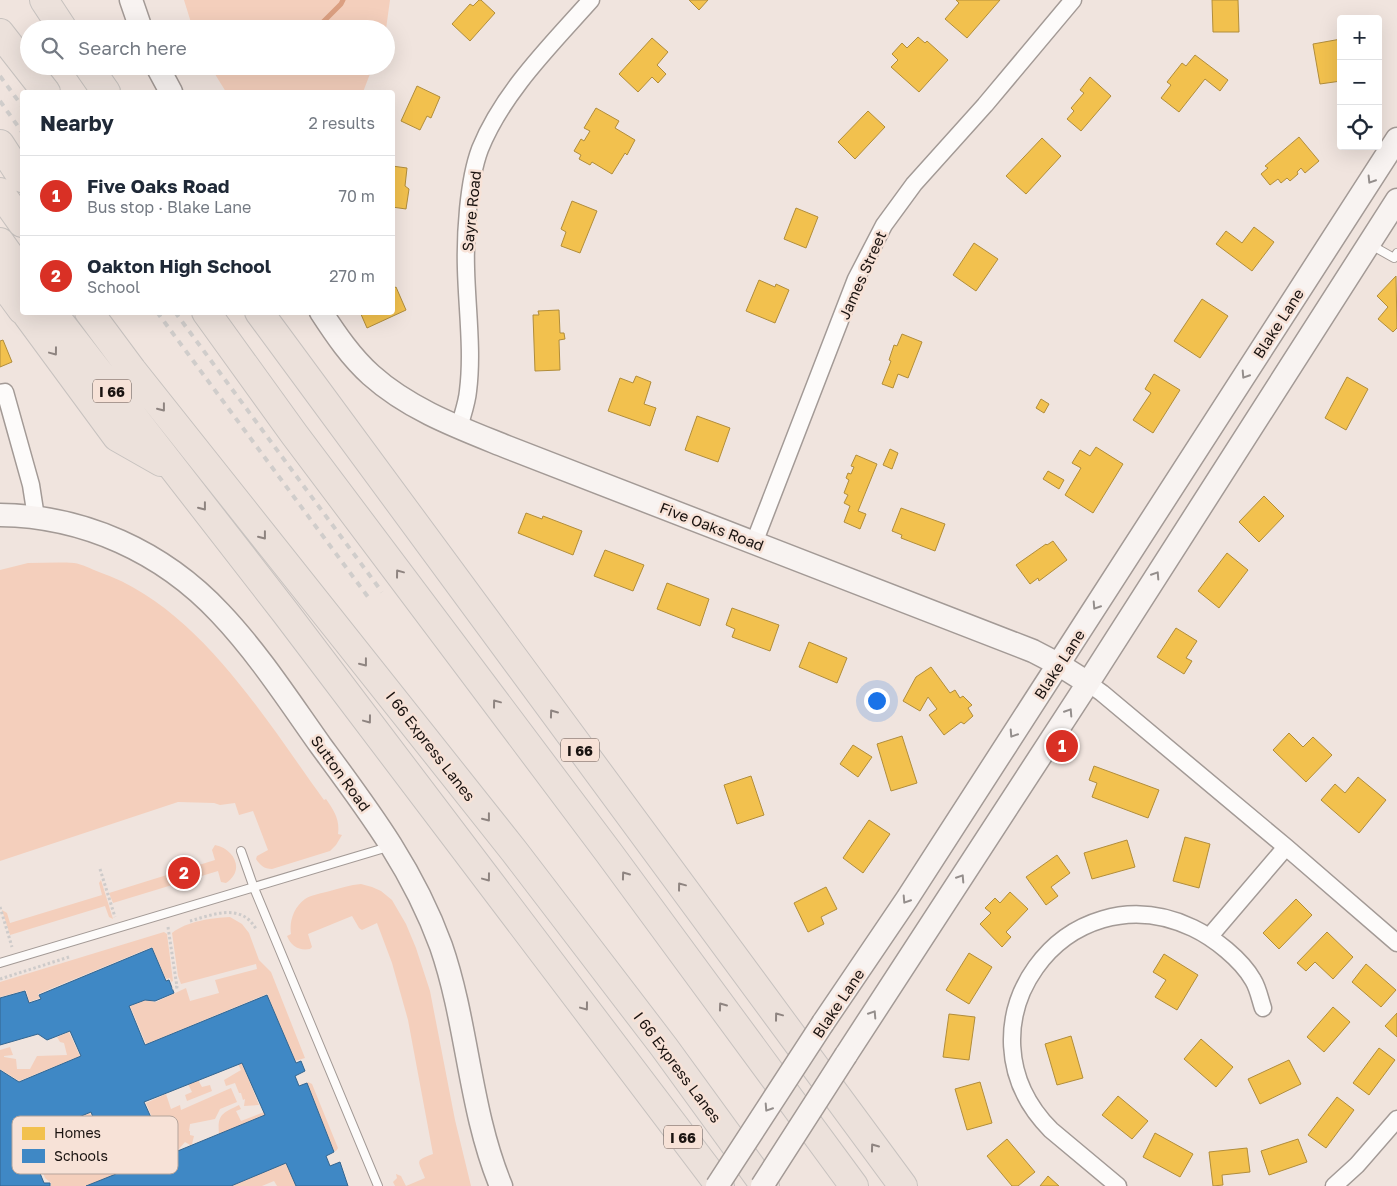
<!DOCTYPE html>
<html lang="en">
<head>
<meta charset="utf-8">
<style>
	:root { --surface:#fff; --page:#f2f2f3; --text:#1f2937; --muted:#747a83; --line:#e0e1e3; --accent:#d93025 }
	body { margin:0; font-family:"Golos Text",sans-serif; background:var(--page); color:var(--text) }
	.controls { position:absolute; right:15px; top:15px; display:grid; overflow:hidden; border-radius:5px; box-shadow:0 5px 20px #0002 }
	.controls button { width:45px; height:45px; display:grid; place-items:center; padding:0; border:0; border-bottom:1px solid var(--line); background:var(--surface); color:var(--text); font:25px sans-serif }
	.you { position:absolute; left:876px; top:700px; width:18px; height:18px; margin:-12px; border:4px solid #fff; border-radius:50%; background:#1a73e8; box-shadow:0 0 0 8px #1a73e833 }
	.badge { display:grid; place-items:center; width:32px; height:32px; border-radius:50%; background:var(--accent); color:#fff; font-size:16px; font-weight:700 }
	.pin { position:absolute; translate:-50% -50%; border:2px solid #fff; box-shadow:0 1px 5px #0006 }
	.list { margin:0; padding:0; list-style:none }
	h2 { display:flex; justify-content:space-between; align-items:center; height:65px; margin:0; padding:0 20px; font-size:21px }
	h2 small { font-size:16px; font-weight:400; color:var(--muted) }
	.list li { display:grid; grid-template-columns:32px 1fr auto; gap:15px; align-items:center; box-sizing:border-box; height:80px; padding:0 20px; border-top:1px solid var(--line) }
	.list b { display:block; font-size:19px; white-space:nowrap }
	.list p { margin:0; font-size:16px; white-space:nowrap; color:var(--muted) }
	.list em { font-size:16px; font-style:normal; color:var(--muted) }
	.icon { flex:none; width:28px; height:28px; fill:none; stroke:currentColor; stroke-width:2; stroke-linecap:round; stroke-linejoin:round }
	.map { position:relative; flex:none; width:1397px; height:1186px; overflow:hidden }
	.search { position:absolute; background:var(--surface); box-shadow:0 5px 20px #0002; left:20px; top:20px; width:375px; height:55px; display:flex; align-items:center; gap:12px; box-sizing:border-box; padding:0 18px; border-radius:28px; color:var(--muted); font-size:19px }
	.panel { position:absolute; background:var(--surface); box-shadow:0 5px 20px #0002; left:20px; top:90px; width:375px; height:225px; border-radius:5px }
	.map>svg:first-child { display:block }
	.green { fill:#f4cfbc }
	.homes { fill:#f2c14e; stroke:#b18d3b }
	.schools { fill:#3f88c5; stroke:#34658f; fill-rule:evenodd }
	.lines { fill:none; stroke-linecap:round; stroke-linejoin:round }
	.stream { stroke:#db9f81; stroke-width:5 }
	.lane-casing { stroke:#a39a96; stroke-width:10 }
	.street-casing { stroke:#a39a96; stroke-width:19 }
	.secondary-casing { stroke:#a39a96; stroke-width:25 }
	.highway-casing { stroke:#c7c2bf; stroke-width:30 }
	.path { stroke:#cecbca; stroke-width:3; stroke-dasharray:2.5 2.5; stroke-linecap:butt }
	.lane { stroke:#fdfbfa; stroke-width:8 }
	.street { stroke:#fdfbfa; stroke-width:16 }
	.secondary { stroke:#f8f3f1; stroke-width:22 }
	.highway { stroke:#ece1db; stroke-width:28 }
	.rail { stroke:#d0cdcb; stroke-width:4; stroke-dasharray:6 6; stroke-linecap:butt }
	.secondary-bridge-casing { stroke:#a39a96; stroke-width:25; stroke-linecap:butt }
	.secondary-bridge { stroke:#f8f3f1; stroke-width:22 }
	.oneway { stroke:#948e8c }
	.oneway2 { stroke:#8e8480 }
	.labels { text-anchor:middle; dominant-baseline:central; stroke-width:5; stroke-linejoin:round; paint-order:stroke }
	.shield { fill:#f7e2d7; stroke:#5c514c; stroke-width:1 }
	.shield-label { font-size:14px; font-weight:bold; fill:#1a1310 }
	.street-label { font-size:15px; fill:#1a1310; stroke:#f7e2d7 }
	.key { fill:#f7e2d7; stroke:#b5a49b; stroke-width:1 }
	.key-label { font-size:14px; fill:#1a1310 }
</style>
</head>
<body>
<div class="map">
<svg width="1397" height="1186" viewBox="0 0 1397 1186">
	<rect width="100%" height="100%" fill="#f0e4de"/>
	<!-- green -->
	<path class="green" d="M 184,0 L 390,0 L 386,29 L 193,29 Z
		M 210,66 L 373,66 L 363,92 L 226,92 Z
		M 28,563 C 43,563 59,562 74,563 C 82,564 91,569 99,572 C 198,606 265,719 324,800 L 326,799 C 334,811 340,819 338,834 L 342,835 L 336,845 L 330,851 L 272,869 C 264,869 260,865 256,859 L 257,856 L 268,850 L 253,811 L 239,815 L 235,803 L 220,805 L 214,803 L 178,802 L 0,861 L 0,570 Z
		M 215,845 C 235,849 245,871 226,883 L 221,882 L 218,871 L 113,903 L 109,893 L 215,860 L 212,850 Z
		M 101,880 L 113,919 L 109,917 L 105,906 L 10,935 L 2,910 L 7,913 L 10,923 L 102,895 L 99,883 Z
		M 361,884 L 372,887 L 381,891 L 392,900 L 406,924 L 416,948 L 430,991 L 455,1120 L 471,1186 L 395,1186 L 393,1182 L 397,1178 L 396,1174 L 401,1176 L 406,1186 L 425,1178 C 418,1160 414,1161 433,1154 L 408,1020 L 392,963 L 377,923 L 362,930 L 359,928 L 352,916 L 308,934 L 312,947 L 310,949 C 299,951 291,946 287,936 L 291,934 C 289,921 294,907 305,899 C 311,895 323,893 330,891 C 341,888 350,885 361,884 Z
		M 230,917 L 242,924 L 249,933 L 259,960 L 271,972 L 305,1058 L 295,1061 L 267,994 L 146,1044 L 130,1006 L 145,1000 L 156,1002 L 186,988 L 190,1001 L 219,993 L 215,980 L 257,969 L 256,964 L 181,984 L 178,976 L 172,933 C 187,921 212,918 230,917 Z
		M 164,932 L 167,934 L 173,981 L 171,982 L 170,978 L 166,979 L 152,947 L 38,994 L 40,998 L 29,1002 L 26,990 L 0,997 L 0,982 Z
		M 69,1032 L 80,1056 L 19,1081 L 0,1069 L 0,1050 L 10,1047 L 13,1055 L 4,1056 L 4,1057 L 16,1059 L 17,1069 L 30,1069 L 37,1056 L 67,1055 L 64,1043 L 60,1042 L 57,1037 Z
		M 242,1063 L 259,1105 L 244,1106 L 245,1099 L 243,1100 L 241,1093 L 239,1093 L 235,1083 L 226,1086 L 224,1080 L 241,1070 L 238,1064 Z
		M 198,1080 L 202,1087 L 210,1085 L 212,1091 L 187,1101 L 185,1095 L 192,1092 L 188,1084 Z
		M 308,1082 L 312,1084 L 338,1148 L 336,1151 L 334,1151 L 307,1083 Z
		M 231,1088 L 237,1102 L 220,1109 L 215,1119 L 190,1124 L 189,1131 L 190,1131 L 190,1135 L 194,1136 L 192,1144 L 190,1145 L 185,1142 L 178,1150 L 168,1155 L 146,1103 L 166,1094 L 171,1109 L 180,1105 L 181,1110 Z
		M 239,1105 L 241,1109 L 236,1111 L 241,1121 L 264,1112 L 265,1115 L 219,1134 C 217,1114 223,1113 239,1105 Z
		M 90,1113 L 96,1127 L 69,1139 L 66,1136 L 59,1139 L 53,1133 L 47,1136 L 46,1132 Z
		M 62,1145 L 73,1170 L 108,1156 L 116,1174 L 86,1186 L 51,1186 L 51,1183 L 45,1178 L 42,1170 L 55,1167 L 55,1147 Z
		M 286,1163 L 296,1186 L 277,1186 L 274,1181 L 262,1186 L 231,1186 Z"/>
	<!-- homes -->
	<path class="homes" d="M 479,0 L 481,0 L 495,13 L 470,41 L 452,24 L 470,4 L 473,6 Z
		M 689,0 L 708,0 L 699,10 Z
		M 956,0 L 1000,0 L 967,38 L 945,19 L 959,3 Z
		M 1212,0 L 1238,0 L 1239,32 L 1213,32 Z
		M 918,37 L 925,43 L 927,41 L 948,60 L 919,92 L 891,67 L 898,60 L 892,54 L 902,43 L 907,48 Z
		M 652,38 L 668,52 L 657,65 L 666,74 L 658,83 L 652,77 L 638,92 L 619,74 Z
		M 1341,39 L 1341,81 L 1320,84 L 1313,44 Z
		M 1195,55 L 1228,80 L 1220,91 L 1205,79 L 1179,112 L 1161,98 L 1171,85 L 1167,82 L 1182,63 L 1186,66 Z
		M 1090,77 L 1111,96 L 1081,131 L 1067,119 L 1074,111 L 1071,108 L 1084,93 L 1080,90 Z
		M 417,86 L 440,97 L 431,118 L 427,116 L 420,130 L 401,121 Z
		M 596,108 L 619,121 L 615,128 L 635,140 L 627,155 L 625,153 L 612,174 L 592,162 L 590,165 L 579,159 L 581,155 L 574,151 L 581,139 L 584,141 L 590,131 L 584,128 Z
		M 868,111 L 885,127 L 855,159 L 838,142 Z
		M 1299,137 L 1319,161 L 1305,173 L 1301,168 L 1297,172 L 1298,174 L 1290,181 L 1287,178 L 1281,183 L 1278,179 L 1270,185 L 1261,174 L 1268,168 L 1265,166 Z
		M 1042,138 L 1061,156 L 1026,194 L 1006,176 Z
		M 392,166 L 407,168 L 405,186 L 409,189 L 406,209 L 392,207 Z
		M 572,201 L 597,211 L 580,253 L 561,246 L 566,232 L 561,229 Z
		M 796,208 L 818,217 L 806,248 L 784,239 Z
		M 1254,227 L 1274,242 L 1252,271 L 1216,244 L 1226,231 L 1242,243 Z
		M 974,243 L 998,259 L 976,291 L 953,275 Z
		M 1396,276 L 1397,328 L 1393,332 L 1378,319 L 1388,307 L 1377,296 Z
		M 759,280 L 775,287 L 776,284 L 789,290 L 775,323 L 746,311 Z
		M 396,287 L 406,310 L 367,328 L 360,312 L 392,312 L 392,289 Z
		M 1202,299 L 1228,316 L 1200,358 L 1174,341 Z
		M 559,310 L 560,333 L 564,333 L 565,339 L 559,340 L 560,370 L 535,371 L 533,315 L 539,315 L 538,311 Z
		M 902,334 L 922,342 L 908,378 L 898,374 L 893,388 L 882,384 L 891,361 L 889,360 L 894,345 L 897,346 Z
		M 3,340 L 12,362 L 0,367 L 0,341 Z
		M 1154,374 L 1180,390 L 1153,433 L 1133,420 L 1151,393 L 1145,389 Z
		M 636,376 L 651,382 L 644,404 L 656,408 L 650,426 L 608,411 L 620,378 L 633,383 Z
		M 1347,377 L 1368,389 L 1346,430 L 1325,418 Z
		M 1041,399 L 1049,404 L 1044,413 L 1036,408 Z
		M 697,416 L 730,428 L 718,462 L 685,450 Z
		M 1096,447 L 1123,464 L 1093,513 L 1065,495 L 1081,468 L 1072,463 L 1080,450 L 1090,456 Z
		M 890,449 L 898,453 L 892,469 L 883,465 Z
		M 856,455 L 877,464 L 858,511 L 866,514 L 860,529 L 844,522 L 850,506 L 844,503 L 848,495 L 844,493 L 849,480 L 846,478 L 848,473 L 851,474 L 854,467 L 851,466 Z
		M 1048,471 L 1064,480 L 1059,489 L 1043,479 Z
		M 1264,496 L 1284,516 L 1259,542 L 1239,522 Z
		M 901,508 L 945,524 L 935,551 L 901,538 L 902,535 L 892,531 Z
		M 526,513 L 542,519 L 543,516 L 582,531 L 573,555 L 518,533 Z
		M 1053,541 L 1067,560 L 1039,581 L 1038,578 L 1030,584 L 1016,565 L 1046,544 L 1047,545 Z
		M 605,550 L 644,565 L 633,591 L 594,576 Z
		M 1227,553 L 1248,570 L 1219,608 L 1198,591 Z
		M 667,583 L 709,599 L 700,626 L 657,609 Z
		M 732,608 L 779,625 L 770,651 L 732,637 L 735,629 L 726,625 Z
		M 1176,628 L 1197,641 L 1186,658 L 1192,661 L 1184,674 L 1157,657 Z
		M 809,642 L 847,658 L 837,683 L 799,667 Z
		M 931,667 L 950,693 L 955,690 L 960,698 L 963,696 L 972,705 L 968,708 L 973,716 L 964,724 L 961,722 L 944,735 L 929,715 L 937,709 L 928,697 L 920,711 L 903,701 L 916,677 Z
		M 1289,733 L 1303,747 L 1313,737 L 1332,755 L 1306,782 L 1273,750 Z
		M 902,736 L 917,783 L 891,791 L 877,744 Z
		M 853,745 L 872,757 L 858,777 L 840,764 Z
		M 1094,766 L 1159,790 L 1148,818 L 1092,797 L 1097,783 L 1089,780 Z
		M 751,776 L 764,815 L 737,824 L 724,785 Z
		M 1358,777 L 1386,800 L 1359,833 L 1321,800 L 1335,784 L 1345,793 Z
		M 869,820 L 890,834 L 863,873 L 843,858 Z
		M 1185,837 L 1210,844 L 1199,888 L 1173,881 Z
		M 1127,840 L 1135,867 L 1092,879 L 1084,853 Z
		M 1057,855 L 1070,873 L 1051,887 L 1058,896 L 1046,905 L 1026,877 Z
		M 826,887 L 837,909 L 821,917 L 824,924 L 808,932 L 794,903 Z
		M 1010,892 L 1028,909 L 1006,932 L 1011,937 L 1002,947 L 980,924 L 991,913 L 985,908 L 995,898 L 1000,903 Z
		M 1296,899 L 1312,915 L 1279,949 L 1263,933 Z
		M 1327,932 L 1353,957 L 1333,979 L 1315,962 L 1306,971 L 1297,963 Z
		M 969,953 L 992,967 L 969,1004 L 946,990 Z
		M 1164,954 L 1198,975 L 1177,1010 L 1155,997 L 1166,980 L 1153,972 Z
		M 1366,964 L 1396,990 L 1381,1007 L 1352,982 Z
		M 1333,1007 L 1350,1022 L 1324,1052 L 1307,1037 Z
		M 1397,1013 L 1397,1037 L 1385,1026 Z
		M 949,1014 L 975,1017 L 969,1060 L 943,1057 Z
		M 1071,1036 L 1083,1078 L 1057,1085 L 1045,1044 Z
		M 1201,1039 L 1233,1067 L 1216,1087 L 1184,1059 Z
		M 1379,1048 L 1395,1060 L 1369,1095 L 1353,1083 Z
		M 1289,1060 L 1301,1084 L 1260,1104 L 1248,1079 Z
		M 980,1082 L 992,1123 L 967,1130 L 955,1089 Z
		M 1118,1096 L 1148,1121 L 1132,1139 L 1102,1115 Z
		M 1337,1097 L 1354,1110 L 1326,1148 L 1308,1135 Z
		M 1155,1133 L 1193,1154 L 1180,1177 L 1143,1157 Z
		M 1007,1139 L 1035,1172 L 1018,1186 L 1012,1186 L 987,1156 Z
		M 1298,1139 L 1307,1162 L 1269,1175 L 1261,1151 Z
		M 1247,1148 L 1250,1172 L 1222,1175 L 1223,1185 L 1213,1186 L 1209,1152 Z
		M 1048,1176 L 1059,1186 L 1040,1186 Z"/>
	<!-- schools -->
	<path class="schools" d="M 152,948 L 166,981 L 169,980 L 174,993 L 155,1001 L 145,1000 L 129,1006 L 145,1045 L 267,995 L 296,1063 L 301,1061 L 305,1071 L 295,1076 L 299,1086 L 307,1083 L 334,1152 L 326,1156 L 330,1166 L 340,1162 L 348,1186 L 296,1186 L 286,1163 L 231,1186 L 86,1186 L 116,1174 L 109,1156 L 72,1169 L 62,1143 L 97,1128 L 91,1112 L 26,1139 L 44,1183 L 50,1183 L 50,1186 L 0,1186 L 0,1070 L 19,1082 L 81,1056 L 70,1031 L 47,1040 L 38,1034 L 0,1045 L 0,998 L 25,991 L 29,1003 L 41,999 L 39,995 ZM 242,1063 L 265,1115 L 168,1155 L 144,1102 Z"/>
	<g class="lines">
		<!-- stream -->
		<path class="stream" d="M 316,29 L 341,4 L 343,0"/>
		<!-- lane casing -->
		<g class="lane-casing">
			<path id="lane" d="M 1371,245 L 1394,258 L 1397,253
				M 241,851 L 254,888 L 378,1186
				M 0,963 L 388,847"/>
		</g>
		<!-- street casing -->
		<g class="street-casing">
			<path id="street" d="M 0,393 L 5,392 L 31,485 L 36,517
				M 459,428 C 462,416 467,403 468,391 C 473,352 467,309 466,269 C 465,235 468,181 480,149 C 503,92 551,45 591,0
				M 754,543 L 856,279 L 884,225 L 914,184 L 985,105 L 1073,0
				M 1088,683 L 1102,693 L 1286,847 L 1397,943
				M 1210,936 L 1286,847
				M 1118,1186 L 1051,1130 C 949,1027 1065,867 1193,928 C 1214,938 1241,959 1253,980 C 1258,988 1260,999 1263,1008
				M 1334,1186 L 1357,1165 L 1397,1119"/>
		</g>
		<!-- secondary casing -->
		<g class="secondary-casing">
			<path id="secondary" d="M 131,0 L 141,29
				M 157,66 L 171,92
				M 321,312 C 336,335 351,357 371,375 C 410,410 460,428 507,447 L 1033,651 L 1058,664 L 1088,683
				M 0,515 C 84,516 163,552 220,613 C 258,653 289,701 321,746 C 369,811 413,869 441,946 C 468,1024 469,1109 501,1186
				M 823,1023 L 907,899 L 1397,139
				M 846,1055 L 1088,683 L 1397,200"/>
		</g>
		<!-- highway casing -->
		<g class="highway-casing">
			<path id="highway" d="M 44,0 L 63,29
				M 0,33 L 46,92
				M 88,66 L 106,92
				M 0,144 L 22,178
				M 0,192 L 22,223
				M 0,242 L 22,273
				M 0,280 L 22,310
				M 25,312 L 117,437 L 161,462
				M 52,312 L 285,612 L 720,1186
				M 89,312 L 132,370 L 514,851 L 664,1047 L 765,1186
				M 206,312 L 294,434 L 609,853 L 854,1186
				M 259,312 L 903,1186"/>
		</g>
		<!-- path -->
		<path class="path" d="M 100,869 L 115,917
			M 0,907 L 12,947
			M 190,921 C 212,915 241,902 256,929
			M 168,927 L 177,987 L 172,988
			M 0,979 L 69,957"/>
		<!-- lane -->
		<use href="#lane" class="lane"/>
		<!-- street -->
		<use href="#street" class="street"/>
		<!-- secondary -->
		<use href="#secondary" class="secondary"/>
		<!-- highway -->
		<use href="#highway" class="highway"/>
		<!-- rail -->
		<path class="rail" d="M 0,76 L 22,106
			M 0,101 L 22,132
			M 157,312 L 371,601
			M 175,312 L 382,592"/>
		<!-- secondary-bridge casing -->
		<g class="secondary-bridge-casing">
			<path id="secondary-bridge" d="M 717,1186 L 823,1023
				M 762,1186 L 846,1055"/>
		</g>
		<!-- secondary-bridge -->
		<use href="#secondary-bridge" class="secondary-bridge"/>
	</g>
	<!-- one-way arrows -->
	<defs><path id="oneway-chevron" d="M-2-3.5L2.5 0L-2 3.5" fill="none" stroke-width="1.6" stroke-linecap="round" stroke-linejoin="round" transform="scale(1.25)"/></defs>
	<g class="oneway">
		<use href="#oneway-chevron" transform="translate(1371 180) rotate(122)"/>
		<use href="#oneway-chevron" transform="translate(1245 375) rotate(123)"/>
		<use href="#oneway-chevron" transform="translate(1156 575) rotate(-57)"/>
		<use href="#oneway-chevron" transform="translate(1096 606) rotate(123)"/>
		<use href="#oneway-chevron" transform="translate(1069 712) rotate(-57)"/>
		<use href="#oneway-chevron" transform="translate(1013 734) rotate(123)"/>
		<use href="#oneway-chevron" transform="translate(961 878) rotate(-57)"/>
		<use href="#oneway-chevron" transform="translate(906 900) rotate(123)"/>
		<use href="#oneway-chevron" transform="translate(873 1014) rotate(-57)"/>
		<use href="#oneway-chevron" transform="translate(768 1108) rotate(123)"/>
	</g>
	<g class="oneway2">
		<use href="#oneway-chevron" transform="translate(54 352) rotate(53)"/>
		<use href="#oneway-chevron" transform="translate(162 408) rotate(52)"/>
		<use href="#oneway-chevron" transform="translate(203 507) rotate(52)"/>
		<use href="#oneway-chevron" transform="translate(263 536) rotate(52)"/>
		<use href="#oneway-chevron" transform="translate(399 573) rotate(-127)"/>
		<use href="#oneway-chevron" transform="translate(364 663) rotate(52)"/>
		<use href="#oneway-chevron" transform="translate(496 703) rotate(-127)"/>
		<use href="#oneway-chevron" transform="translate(553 713) rotate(-126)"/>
		<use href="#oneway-chevron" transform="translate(368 720) rotate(53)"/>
		<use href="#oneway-chevron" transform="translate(487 818) rotate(52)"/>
		<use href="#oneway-chevron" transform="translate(625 875) rotate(-126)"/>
		<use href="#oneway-chevron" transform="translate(487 878) rotate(53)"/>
		<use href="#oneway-chevron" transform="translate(681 886) rotate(-127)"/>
		<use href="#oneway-chevron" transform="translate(722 1006) rotate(-126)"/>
		<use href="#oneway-chevron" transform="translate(585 1007) rotate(53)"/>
		<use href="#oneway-chevron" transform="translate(778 1016) rotate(-127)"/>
		<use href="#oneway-chevron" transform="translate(874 1147) rotate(-126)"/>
	</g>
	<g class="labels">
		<!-- shield labels -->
		<g class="shield">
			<rect x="93" y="379.5" width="38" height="23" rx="4"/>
			<rect x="561" y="738.5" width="38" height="23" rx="4"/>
			<rect x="664" y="1125.5" width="38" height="23" rx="4"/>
		</g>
		<g class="shield-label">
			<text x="112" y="391">I 66</text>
			<text x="580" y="750">I 66</text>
			<text x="683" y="1137">I 66</text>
		</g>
		<!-- street labels -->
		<g class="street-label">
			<text transform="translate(471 211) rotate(-84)">Sayre Road</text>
			<text transform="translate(862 275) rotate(-66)">James Street</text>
			<text transform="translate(1278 323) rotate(-57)">Blake Lane</text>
			<text transform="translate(712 526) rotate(21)">Five Oaks Road</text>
			<text transform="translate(1059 664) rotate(-57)">Blake Lane</text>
			<text transform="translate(431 746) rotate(52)">I 66 Express Lanes</text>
			<text transform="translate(341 773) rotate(54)">Sutton Road</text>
			<text transform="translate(838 1003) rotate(-56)">Blake Lane</text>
			<text transform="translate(678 1067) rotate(53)">I 66 Express Lanes</text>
		</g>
	</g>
	<!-- legend -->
	<rect x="12" y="1116" width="166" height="58" rx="8" class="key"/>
	<rect x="22" y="1127" width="23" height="13" fill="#f2c14e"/>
	<rect x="22" y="1149" width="23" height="14" fill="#3f88c5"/>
	<g class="key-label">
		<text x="54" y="1138">Homes</text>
		<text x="54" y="1161">Schools</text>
	</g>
</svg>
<div class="controls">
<button>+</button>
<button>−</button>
<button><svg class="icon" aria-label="locate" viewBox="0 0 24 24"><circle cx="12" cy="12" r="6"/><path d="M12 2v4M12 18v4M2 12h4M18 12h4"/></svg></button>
</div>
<div class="you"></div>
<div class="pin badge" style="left:1062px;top:746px">1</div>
<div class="pin badge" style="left:184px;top:873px">2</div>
<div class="search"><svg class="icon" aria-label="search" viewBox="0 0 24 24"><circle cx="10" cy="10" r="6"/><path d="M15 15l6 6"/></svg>Search here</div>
<section class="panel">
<h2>Nearby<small>2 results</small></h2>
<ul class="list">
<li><span class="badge">1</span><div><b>Five Oaks Road</b><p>Bus stop · Blake Lane</p></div><em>70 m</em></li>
<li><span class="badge">2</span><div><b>Oakton High School</b><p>School</p></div><em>270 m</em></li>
</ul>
</section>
</div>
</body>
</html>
